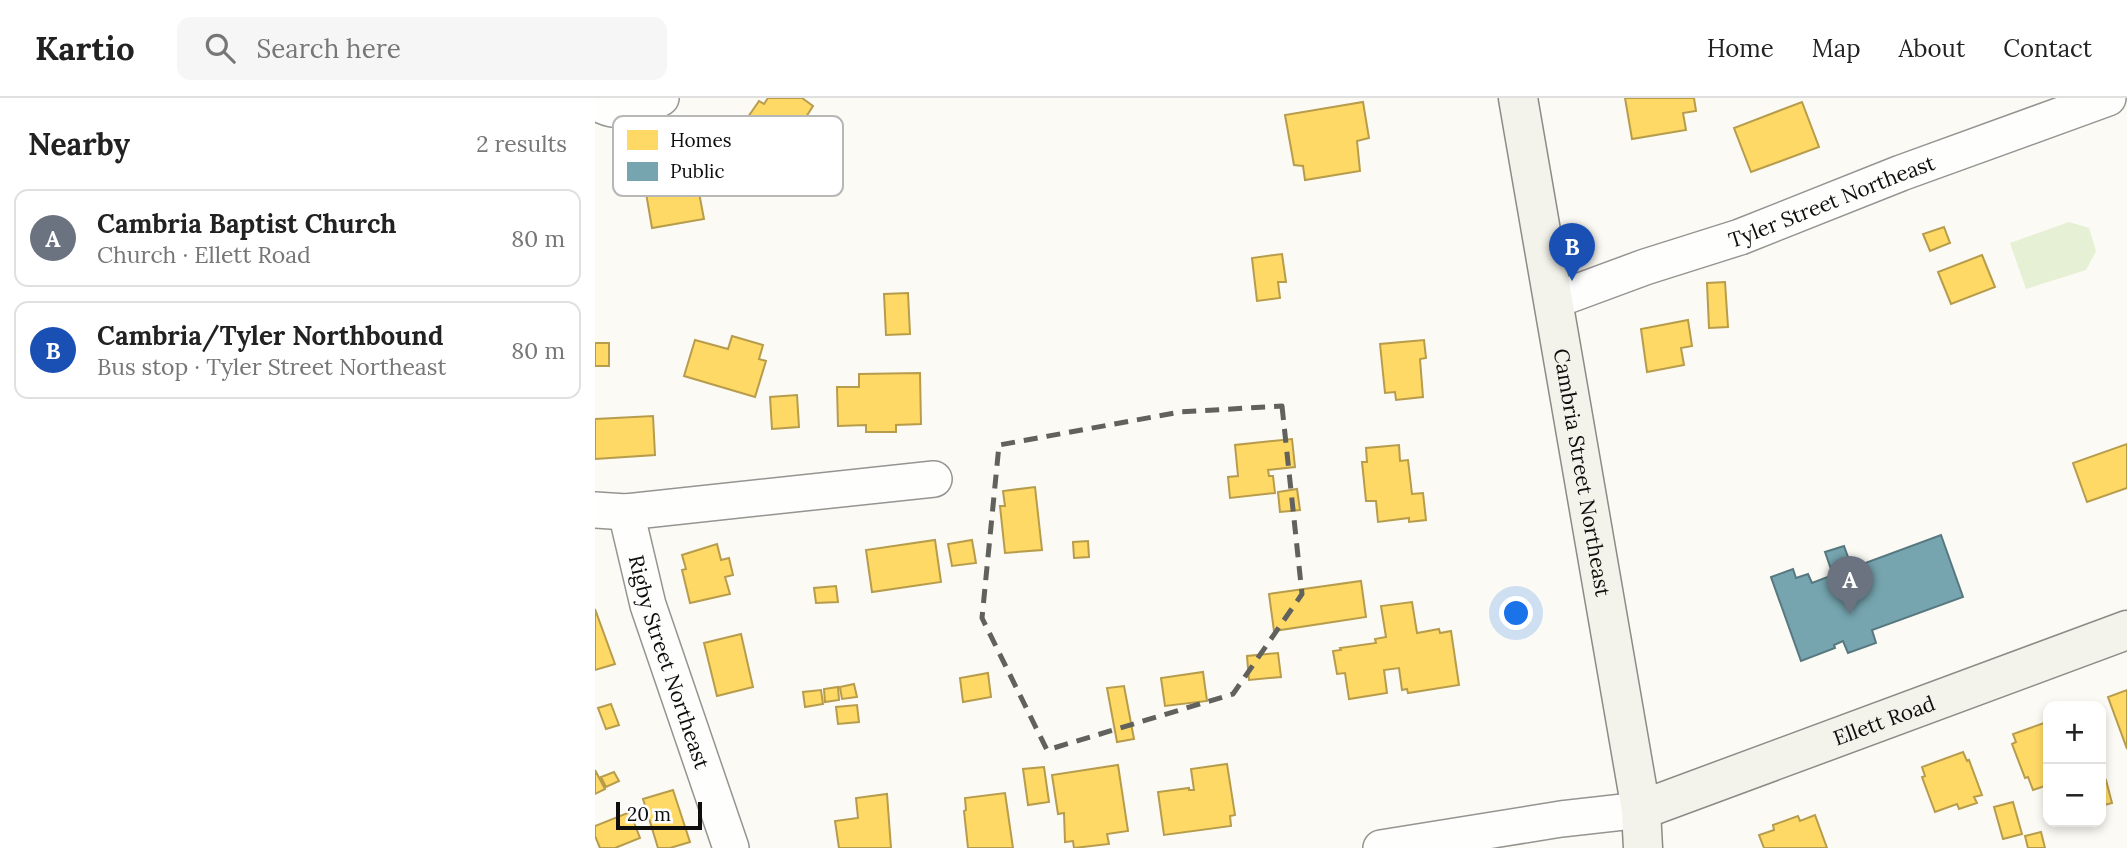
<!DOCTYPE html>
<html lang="en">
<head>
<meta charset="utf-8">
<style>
	:root { --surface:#fff; --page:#f6f6f6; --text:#222; --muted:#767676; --line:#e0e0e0; --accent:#61615e }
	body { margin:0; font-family:Lora,serif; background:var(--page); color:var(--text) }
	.controls { position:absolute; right:21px; bottom:21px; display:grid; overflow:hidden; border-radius:14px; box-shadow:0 4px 10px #0003 }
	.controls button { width:63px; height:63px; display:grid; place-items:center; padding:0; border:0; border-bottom:2px solid var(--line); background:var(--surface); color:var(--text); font:35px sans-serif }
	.scale { position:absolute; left:21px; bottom:18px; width:86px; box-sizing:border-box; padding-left:7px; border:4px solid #0e0e0e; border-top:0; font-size:19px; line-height:24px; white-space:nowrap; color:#0e0e0e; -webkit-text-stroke:5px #fff; paint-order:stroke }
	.you { position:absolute; left:922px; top:516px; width:24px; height:24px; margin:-18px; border:5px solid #fff; border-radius:50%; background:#1a73e8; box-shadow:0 0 0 10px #1a73e833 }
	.badge { display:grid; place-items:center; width:46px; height:46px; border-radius:50%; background:var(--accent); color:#fff; font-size:23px; font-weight:700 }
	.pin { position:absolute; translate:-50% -58px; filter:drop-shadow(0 2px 4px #0008) }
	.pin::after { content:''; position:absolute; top:37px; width:24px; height:21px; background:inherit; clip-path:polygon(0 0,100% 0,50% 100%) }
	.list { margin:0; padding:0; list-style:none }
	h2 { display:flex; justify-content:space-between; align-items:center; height:91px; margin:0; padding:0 28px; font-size:30px }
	h2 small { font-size:23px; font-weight:400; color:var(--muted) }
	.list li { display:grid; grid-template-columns:46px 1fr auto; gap:21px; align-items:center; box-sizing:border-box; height:98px; margin:0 14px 14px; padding:0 14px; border:2px solid var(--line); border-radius:14px }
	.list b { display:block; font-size:26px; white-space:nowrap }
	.list p { margin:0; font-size:23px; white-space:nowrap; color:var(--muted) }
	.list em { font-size:23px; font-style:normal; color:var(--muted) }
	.icon { flex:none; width:38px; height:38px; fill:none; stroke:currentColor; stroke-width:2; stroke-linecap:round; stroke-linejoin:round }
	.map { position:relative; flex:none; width:1532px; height:750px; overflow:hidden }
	header { display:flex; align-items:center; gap:42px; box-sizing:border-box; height:98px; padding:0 35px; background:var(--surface); border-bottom:2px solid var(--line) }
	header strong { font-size:33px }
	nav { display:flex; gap:38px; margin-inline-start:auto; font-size:24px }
	.search { width:490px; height:63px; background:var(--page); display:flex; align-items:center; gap:18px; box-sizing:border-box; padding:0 24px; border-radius:14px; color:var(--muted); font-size:26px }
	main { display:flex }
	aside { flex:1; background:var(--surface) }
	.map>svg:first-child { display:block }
	.green { fill:#e5f0d5 }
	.homes { fill:#ffd966; stroke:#b79c4c; stroke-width:2 }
	.public { fill:#76a5af; stroke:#57787f; stroke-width:2 }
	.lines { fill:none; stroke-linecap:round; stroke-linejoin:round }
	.street-casing { stroke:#959492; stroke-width:38 }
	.secondary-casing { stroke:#8b8b88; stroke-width:41 }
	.street { stroke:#fefefd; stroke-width:35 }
	.secondary { stroke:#f4f3eb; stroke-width:38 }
	.marked { fill:none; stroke:#61615e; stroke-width:5; stroke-dasharray:14 9; stroke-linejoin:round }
	.labels { text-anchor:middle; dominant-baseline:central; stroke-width:7; stroke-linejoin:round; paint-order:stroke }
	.street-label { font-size:21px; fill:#0e0e0e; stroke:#fff }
	.key { fill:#fff; stroke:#b7b7b7; stroke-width:2 }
	.key-label { font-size:19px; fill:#0e0e0e }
</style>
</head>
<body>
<header>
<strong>Kartio</strong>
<div class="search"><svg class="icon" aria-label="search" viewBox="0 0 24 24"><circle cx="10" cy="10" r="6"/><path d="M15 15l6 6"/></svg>Search here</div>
<nav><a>Home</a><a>Map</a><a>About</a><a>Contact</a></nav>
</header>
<main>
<aside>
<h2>Nearby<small>2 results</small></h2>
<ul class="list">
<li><span class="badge" style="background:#6b7280">A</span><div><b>Cambria Baptist Church</b><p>Church · Ellett Road</p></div><em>80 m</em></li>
<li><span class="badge" style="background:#1a4fb4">B</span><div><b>Cambria/Tyler Northbound</b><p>Bus stop · Tyler Street Northeast</p></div><em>80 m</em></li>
</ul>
</aside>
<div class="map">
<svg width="1532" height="750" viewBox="0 0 1532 750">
	<rect width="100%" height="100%" fill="#fbfaf4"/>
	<!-- green -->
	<path class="green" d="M 1474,124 L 1494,130 L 1501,153 L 1491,172 L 1431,191 L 1415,145 Z"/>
	<!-- homes -->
	<path class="homes" d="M 173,0 L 207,0 L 218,8 L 181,66 L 147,45 L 161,24 L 153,19 L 164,3 L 169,6 Z
		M 1030,0 L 1099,0 L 1101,13 L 1088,15 L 1091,32 L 1037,41 Z
		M 768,4 L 774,40 L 762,43 L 765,73 L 710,82 L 708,68 L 699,67 L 690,17 Z
		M 1207,4 L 1224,49 L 1156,74 L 1139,30 Z
		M 101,79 L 109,121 L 57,130 L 50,89 Z
		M 1349,129 L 1355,145 L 1335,153 L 1328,136 Z
		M 687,156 L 691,184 L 683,184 L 685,200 L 662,203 L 657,160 Z
		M 1387,157 L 1400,189 L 1356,206 L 1343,174 Z
		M 1130,184 L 1133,229 L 1114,230 L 1112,185 Z
		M 313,195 L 315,236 L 291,237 L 289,196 Z
		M 1093,222 L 1097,248 L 1086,250 L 1089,267 L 1052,274 L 1046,231 Z
		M 137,238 L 168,247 L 164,261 L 171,263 L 160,299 L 89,278 L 100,242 L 133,251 Z
		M 829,242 L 831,260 L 825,261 L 828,299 L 801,302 L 800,294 L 790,295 L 785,246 Z
		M 0,245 L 14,245 L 14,268 L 0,268 Z
		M 325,275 L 326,326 L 301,327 L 301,334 L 271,334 L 271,327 L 243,328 L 242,289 L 264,289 L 264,276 Z
		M 202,297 L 204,329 L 177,331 L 175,299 Z
		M 58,318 L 60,357 L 0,361 L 0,321 Z
		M 697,341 L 700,369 L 673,372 L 674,378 L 678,378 L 680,395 L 635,400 L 633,379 L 643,378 L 640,347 Z
		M 1532,346 L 1532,390 L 1492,404 L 1478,365 Z
		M 804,347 L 805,363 L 813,362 L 817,396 L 828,395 L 831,422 L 814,424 L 814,420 L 783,424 L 781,403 L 771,403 L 767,364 L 772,364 L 771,350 Z
		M 440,389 L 447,452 L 410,455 L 405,408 L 410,408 L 408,393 Z
		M 702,391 L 705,412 L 685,414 L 683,394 Z
		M 340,442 L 346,484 L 277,494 L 271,452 Z
		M 377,442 L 381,465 L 357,468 L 353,446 Z
		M 493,443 L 494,459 L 479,460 L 478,444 Z
		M 122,446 L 126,462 L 134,460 L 138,477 L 130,479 L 135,496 L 95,505 L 87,472 L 91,471 L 87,457 Z
		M 766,483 L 771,519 L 679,533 L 674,496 Z
		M 241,488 L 243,504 L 221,505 L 219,490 Z
		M 817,504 L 822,535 L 844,531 L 845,535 L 856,533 L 864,587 L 813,595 L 812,591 L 807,592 L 804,570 L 789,572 L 792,595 L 754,601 L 750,575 L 742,576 L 738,553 L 746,552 L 745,550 L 781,545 L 780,541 L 791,539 L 786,508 Z
		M 0,511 L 20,566 L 0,572 Z
		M 146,536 L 158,589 L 122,598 L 109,545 Z
		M 683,555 L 686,579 L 654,582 L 652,558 Z
		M 608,574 L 612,603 L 570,608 L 566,580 Z
		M 393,575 L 396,599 L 368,604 L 365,580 Z
		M 259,586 L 262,599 L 247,601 L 245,589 Z
		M 529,588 L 539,641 L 522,644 L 512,590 Z
		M 243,589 L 244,602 L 230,604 L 229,591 Z
		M 226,592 L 228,606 L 210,609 L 208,594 Z
		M 1532,592 L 1532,651 L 1513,599 Z
		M 16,606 L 24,627 L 11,631 L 3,610 Z
		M 262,607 L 264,624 L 243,626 L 241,609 Z
		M 1452,624 L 1453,687 L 1438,692 L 1433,679 L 1430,680 L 1417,646 L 1421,644 L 1418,636 Z
		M 1368,654 L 1372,663 L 1374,662 L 1387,697 L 1379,699 L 1382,705 L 1364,711 L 1362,706 L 1340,714 L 1327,679 L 1330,678 L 1327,669 Z
		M 632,666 L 640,717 L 635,718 L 636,728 L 569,737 L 563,694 L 594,690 L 594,692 L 599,692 L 596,671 Z
		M 523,667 L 533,733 L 512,736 L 514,746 L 479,750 L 478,743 L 470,744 L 469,715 L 463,716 L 457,677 Z
		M 449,669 L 454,704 L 433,707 L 428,671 Z
		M 0,672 L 10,691 L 0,696 Z
		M 19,674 L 24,683 L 11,689 L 6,679 Z
		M 1511,682 L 1517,705 L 1506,708 L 1506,683 Z
		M 78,692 L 95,744 L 75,750 L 63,750 L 48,701 Z
		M 410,695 L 418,750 L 373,750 L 369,713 L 371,712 L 370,700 Z
		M 292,696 L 296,750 L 244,750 L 240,723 L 263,720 L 261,700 Z
		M 1418,704 L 1427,736 L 1408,741 L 1399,709 Z
		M 35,714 L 45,740 L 20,750 L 5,750 L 0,738 L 0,728 Z
		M 1220,717 L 1232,750 L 1169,750 L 1164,737 L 1179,732 L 1178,727 L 1203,718 L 1205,723 Z
		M 1446,734 L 1450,750 L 1433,750 L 1430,738 Z"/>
	<!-- public -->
	<path class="public" d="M 1346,437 L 1368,499 L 1277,532 L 1281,545 L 1253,555 L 1248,543 L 1239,547 L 1240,550 L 1206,563 L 1176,479 L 1198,471 L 1201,480 L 1213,476 L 1217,485 L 1238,477 L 1230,454 L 1249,448 L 1257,470 Z"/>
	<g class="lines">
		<!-- street casing -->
		<g class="street-casing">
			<g id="street">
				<path d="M 0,3 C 19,18 48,12 66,0"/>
				<path id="s1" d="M 958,203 L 1050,169 L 1145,139 L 1306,75 L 1513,0"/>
				<path d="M 0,412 L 31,414 L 339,381"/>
				<path id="s2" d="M 31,414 L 53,507 L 136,750"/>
				<path d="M 786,750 L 966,721 L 1046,712"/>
			</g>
		</g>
		<!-- secondary casing -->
		<g class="secondary-casing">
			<g id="secondary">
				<path id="s3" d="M 923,0 L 1046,712 L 1048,750"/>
				<path id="s4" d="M 1046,712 L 1532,532"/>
			</g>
		</g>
		<!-- street -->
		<use href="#street" class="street"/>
		<!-- secondary -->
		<use href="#secondary" class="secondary"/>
	</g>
	<!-- marked area -->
	<path class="marked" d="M 687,308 L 707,496 L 638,596 L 452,652 L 387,520 L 404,347 L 585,314 Z"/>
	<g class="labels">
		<!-- street labels -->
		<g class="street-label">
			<text stroke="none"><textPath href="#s1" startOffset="296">Tyler Street Northeast</textPath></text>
			<text stroke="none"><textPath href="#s3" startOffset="380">Cambria Street Northeast</textPath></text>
			<text stroke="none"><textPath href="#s2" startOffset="156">Rigby Street Northeast</textPath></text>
			<text stroke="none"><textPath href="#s4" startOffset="259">Ellett Road</textPath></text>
		</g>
	</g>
	<!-- legend -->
	<rect x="18" y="18" width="230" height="80" rx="10" class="key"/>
	<rect x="32" y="32" width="31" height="20" fill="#ffd966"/>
	<rect x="32" y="64" width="31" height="19" fill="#76a5af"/>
	<g class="key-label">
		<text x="75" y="49">Homes</text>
		<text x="75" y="80">Public</text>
	</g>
</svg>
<div class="controls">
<button>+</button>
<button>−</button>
</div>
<div class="scale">20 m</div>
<div class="you"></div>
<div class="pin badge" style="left:1255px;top:516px;background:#6b7280">A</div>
<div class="pin badge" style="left:977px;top:183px;background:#1a4fb4">B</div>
</div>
</main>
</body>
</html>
